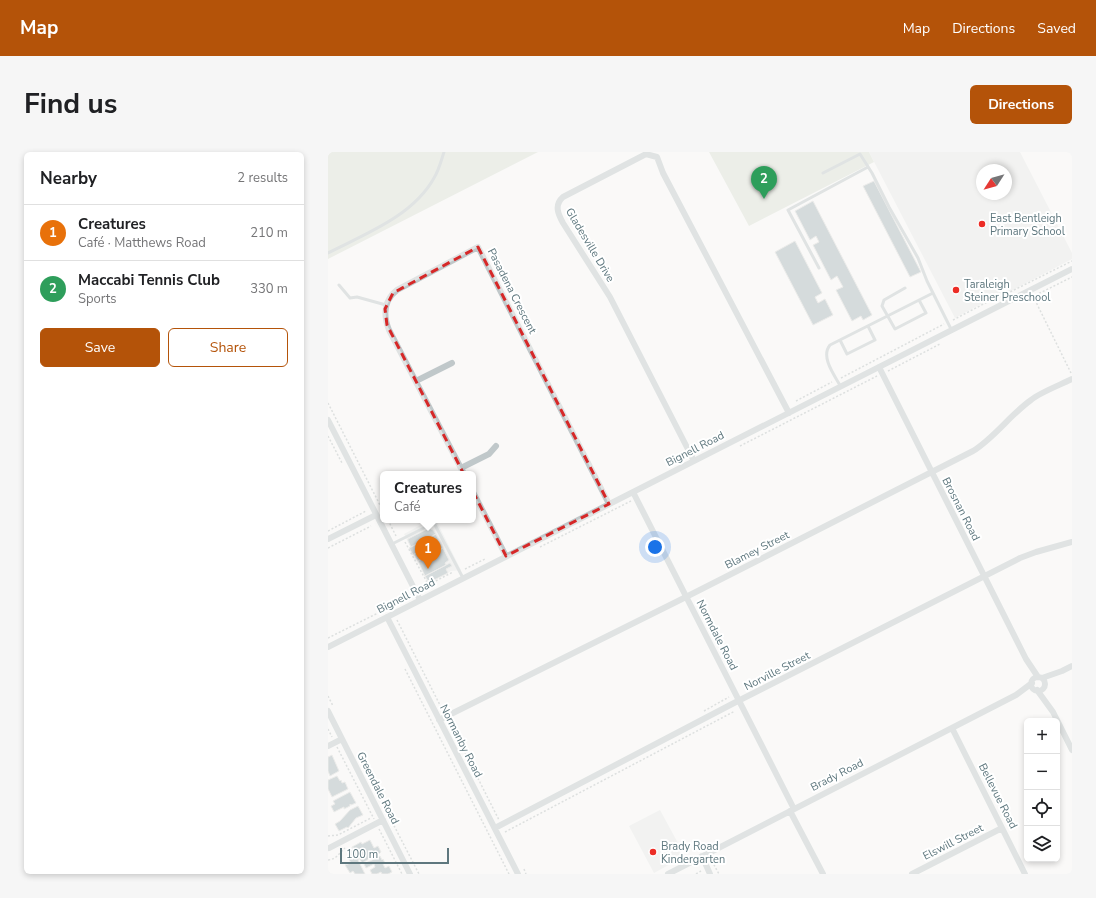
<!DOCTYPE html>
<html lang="en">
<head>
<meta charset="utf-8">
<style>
	:root { --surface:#fff; --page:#f6f6f6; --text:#202124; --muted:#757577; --line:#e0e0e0; --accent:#b45309 }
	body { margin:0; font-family:"Nunito Sans",sans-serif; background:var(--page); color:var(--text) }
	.controls { position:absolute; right:12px; bottom:12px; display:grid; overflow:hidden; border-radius:6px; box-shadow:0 2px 6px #0003 }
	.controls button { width:36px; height:36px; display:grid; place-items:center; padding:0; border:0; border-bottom:1px solid var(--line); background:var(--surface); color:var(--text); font:20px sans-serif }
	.compass { position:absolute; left:648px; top:12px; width:36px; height:36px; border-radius:50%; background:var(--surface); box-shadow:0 2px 6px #0003; rotate:234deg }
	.scale { position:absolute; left:12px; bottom:10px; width:109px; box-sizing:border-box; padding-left:4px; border:2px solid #5e777e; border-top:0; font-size:11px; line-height:14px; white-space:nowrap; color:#5e777e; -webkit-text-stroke:3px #fff; paint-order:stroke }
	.you { position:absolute; left:327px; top:395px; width:14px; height:14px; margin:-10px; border:3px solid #fff; border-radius:50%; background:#1a73e8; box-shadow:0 0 0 6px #1a73e833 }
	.badge { display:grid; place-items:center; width:26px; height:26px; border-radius:50%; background:var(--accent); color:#fff; font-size:13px; font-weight:700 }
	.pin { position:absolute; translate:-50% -33px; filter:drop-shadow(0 1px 2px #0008) }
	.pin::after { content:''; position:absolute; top:21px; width:14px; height:12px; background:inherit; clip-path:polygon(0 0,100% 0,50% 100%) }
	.popup { position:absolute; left:52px; top:319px; width:96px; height:52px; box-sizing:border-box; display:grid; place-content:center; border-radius:6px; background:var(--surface); filter:drop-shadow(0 1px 3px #0005); font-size:13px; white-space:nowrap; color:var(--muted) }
	.popup b { font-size:15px; color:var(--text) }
	.popup::after { content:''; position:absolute; left:50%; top:100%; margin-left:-8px; border:8px solid transparent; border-top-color:var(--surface) }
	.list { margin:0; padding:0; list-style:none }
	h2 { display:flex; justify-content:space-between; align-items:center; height:52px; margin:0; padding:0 16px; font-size:17px }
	h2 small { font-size:13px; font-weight:400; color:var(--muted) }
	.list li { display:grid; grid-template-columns:26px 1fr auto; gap:12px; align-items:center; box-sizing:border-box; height:56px; padding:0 16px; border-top:1px solid var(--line) }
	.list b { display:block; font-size:15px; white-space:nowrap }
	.list p { margin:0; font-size:13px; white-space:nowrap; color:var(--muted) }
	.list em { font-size:13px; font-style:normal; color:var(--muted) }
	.actions { display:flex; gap:8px; padding:12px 16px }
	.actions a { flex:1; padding:9px 0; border:1px solid var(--accent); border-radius:6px; text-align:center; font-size:14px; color:var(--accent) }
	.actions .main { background:var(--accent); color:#fff }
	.icon { flex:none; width:22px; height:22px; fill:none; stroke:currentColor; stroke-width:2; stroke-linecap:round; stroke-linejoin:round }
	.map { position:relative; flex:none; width:744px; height:722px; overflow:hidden; border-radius:6px }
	header { display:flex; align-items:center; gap:24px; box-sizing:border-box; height:56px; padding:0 20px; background:var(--accent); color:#fff }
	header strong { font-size:19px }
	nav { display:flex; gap:22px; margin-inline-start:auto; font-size:14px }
	.intro { display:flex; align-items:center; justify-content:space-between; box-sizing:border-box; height:96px; padding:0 24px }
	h1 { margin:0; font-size:28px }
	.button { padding:10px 18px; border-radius:6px; background:var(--accent); color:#fff; font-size:14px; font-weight:700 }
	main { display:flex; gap:24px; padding:0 24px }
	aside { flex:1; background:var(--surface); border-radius:6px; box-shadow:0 2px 6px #0003 }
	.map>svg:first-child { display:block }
	.built { fill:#e8e9e9; fill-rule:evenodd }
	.green { fill:#dbe0d6 }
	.building { fill:#a9b6ba; stroke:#dcdbda }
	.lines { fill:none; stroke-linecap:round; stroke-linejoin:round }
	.path { stroke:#bbc0c2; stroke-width:1.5; stroke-dasharray:2 2; stroke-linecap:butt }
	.service { stroke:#c0c8ca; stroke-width:3 }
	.minor { stroke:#c0c8ca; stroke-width:6 }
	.marked { fill:none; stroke:#d62828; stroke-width:3; stroke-dasharray:8 5; stroke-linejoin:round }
	.poi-dot { fill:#ec2c25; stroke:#fff; stroke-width:1.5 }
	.labels { text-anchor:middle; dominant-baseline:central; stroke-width:4; stroke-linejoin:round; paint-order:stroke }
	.poi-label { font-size:11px; fill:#5e777e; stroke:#fff; text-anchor:start }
	.street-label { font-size:11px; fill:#5e777e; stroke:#fff }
</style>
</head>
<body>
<header>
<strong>Map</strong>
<nav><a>Map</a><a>Directions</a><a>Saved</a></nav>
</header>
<div class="intro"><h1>Find us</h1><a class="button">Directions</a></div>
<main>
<aside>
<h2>Nearby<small>2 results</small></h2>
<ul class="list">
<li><span class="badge" style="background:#e8710a">1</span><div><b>Creatures</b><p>Café · Matthews Road</p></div><em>210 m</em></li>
<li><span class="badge" style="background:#2e9e5b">2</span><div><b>Maccabi Tennis Club</b><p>Sports</p></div><em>330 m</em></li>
</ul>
<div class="actions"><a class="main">Save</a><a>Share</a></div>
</aside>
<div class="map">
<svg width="744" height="722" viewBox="0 0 744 722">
	<rect width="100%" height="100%" fill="#faf9f8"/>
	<!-- built -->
	<path class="built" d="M 541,0 L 692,0 L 744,101 L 744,107 L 675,143 L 666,145 L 627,166 ZM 654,18 L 678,18 L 678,42 L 654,42 Z
		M 102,368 L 108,368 L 133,418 L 123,419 L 102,430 L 100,429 L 76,382 Z
		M 332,658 L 357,704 L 326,721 L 301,674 Z"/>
	<!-- green -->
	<path class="green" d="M 0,0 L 210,0 L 0,107 Z
		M 381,0 L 541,0 L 546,10 L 421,74 Z"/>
	<!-- building -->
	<path class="building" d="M 546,29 L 593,120 L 582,125 L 535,34 Z
		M 485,49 L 544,163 L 535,168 L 533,164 L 524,169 L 508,138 L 515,135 L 509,124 L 503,128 L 485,93 L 491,90 L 488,84 L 482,88 L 467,59 Z
		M 467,89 L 494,141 L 487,145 L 490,151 L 497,147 L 505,163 L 485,173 L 447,100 Z
		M 101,376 L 105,378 L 108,382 L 83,395 L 80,389 L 80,387 Z
		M 108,382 L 111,389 L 85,403 L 81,396 Z
		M 111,389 L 115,396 L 90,409 L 86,402 Z
		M 115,396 L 121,408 L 117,411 L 118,413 L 97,424 L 90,409 Z
		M 122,411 L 124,414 L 118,417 L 120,421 L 102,430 L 100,429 L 97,424 Z
		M 4,603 L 11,619 L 2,624 L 0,619 L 0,605 Z
		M 9,624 L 12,629 L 13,628 L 14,631 L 17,630 L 20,637 L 4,645 L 0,637 L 0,628 Z
		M 22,640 L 28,651 L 23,653 L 22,652 L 22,654 L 16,657 L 16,655 L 6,660 L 3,654 L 7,652 L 5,649 Z
		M 30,654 L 35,663 L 28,666 L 20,676 L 19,675 L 11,679 L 7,672 L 12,669 L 22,658 Z
		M 42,688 L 46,696 L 50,694 L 53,700 L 51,702 L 49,700 L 47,701 L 48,703 L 34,711 L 30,704 L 33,702 L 32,699 L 28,701 L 24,695 L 33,690 L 34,692 Z
		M 25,695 L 31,707 L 30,708 L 37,722 L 27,722 L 25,719 L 22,721 L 17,713 L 23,711 L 20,706 L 22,704 L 19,698 Z
		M 52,704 L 54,708 L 55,707 L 57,711 L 55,712 L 57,716 L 61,714 L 64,720 L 60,722 L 54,722 L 53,720 L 49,722 L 44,722 L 42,718 L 47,715 L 46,712 L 38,716 L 36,712 Z"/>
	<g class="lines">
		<!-- path -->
		<path class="path" d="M 705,144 L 743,221
			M 704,145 L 744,125
			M 625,168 L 665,147 L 674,144 L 744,109
			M 560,219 L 612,192
			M 513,226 L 616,172
			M 468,249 L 504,230
			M 0,251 L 55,359
			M 0,284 L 14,311
			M 412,294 L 549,224
			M 60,368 L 68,384
			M 0,379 L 38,359
			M 77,390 L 100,432
			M 212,395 L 303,349
			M 0,396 L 43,374
			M 137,417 L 157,407
			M 94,437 L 100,433 L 125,420
			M 69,468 L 115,559
			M 0,486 L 82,445
			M 77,517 L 181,722
			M 0,544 L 5,554
			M 376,559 L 401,545
			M 121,569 L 171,668
			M 0,577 L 4,585
			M 9,595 L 46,667
			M 44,631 L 91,722
			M 51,677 L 74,722
			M 177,680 L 407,559
			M 0,684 L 10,683 L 43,666
			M 0,708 C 9,707 11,701 17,696
			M 384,709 L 391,722
			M 196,717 L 198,722
			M 368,722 L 373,719"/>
		<!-- service -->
		<path class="service" d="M 495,21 L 532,2 L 544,21 L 561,55 L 590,106 L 599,129 L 624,179
			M 0,101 C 37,82 85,64 106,26 C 111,18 113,9 116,0
			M 491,116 L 460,58 L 540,15
			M 11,133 L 22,146 L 29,145 L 58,153
			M 577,136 L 556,148 L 554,154 L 567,177 L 598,161 L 591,148
			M 512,188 L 519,202 L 547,188 L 540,174
			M 513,235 C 507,224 492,205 502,193 L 605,141
			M 64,392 L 106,371 L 135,426"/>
		<!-- minor -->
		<path class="minor" d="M 551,215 L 698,507 L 710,525
			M 88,229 L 124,211
			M 0,268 L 92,448
			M 366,309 L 282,145 L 235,71 C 230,62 226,53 235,45 L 318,2 L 329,5 L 335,21 L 461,261
			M 133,316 L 161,302 L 168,294
			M 136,322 L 61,178 C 55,163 56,148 69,138 L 150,95 L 281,352
			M 145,340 L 178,404
			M 305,340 L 466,657
			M 0,387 L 48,363
			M 59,465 L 190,722
			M 0,495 L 744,117
			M703 532a7 7 0 1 1 14 0a7 7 0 1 1-14 0Z
			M 714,526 L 734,519 L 744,514
			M 709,538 L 725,560 L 744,598
			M 0,559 L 82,722
			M 111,568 L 352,448 L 645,299 C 666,286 682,263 703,248 C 713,240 732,233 744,227
			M 624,576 L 697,722
			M 0,594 L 14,587
			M 462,659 L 495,722
			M 167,676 L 406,551 L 692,406 L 708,400 L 744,390
			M 1,696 L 55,668
			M 374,704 L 382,722
			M 340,722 L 688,543 L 704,531
			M 584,722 L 674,676"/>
	</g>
	<!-- marked area -->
	<path d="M0 0H744V722H0ZM 150,95 L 281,352 L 178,404 L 59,173 L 57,157 L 65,141 Z" fill="#faf9f8" fill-opacity=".55" fill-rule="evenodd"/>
	<path class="marked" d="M 150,95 L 281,352 L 178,404 L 59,173 L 57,157 L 65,141 Z"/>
	<!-- markers -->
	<g class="poi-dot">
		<circle cx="654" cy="72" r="4"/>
		<circle cx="628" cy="138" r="4"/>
		<circle cx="325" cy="700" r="4"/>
	</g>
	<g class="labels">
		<!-- poi labels -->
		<g class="poi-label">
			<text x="662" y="66">East Bentleigh<tspan x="662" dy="13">Primary School</tspan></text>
			<text x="636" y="132">Taraleigh<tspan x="636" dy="13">Steiner Preschool</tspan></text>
			<text x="333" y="694">Brady Road<tspan x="333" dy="13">Kindergarten</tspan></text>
		</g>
		<!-- street labels -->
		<g class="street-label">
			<text transform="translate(262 93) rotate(59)">Gladesville Drive</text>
			<text transform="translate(184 139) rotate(63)">Pasadena Crescent</text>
			<text transform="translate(367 297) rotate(-27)">Bignell Road</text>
			<text transform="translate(633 357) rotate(63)">Brosnan Road</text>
			<text transform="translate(429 398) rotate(-27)">Blamey Street</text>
			<text transform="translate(78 444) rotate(-27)">Bignell Road</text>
			<text transform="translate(389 483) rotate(63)">Normdale Road</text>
			<text transform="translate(449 519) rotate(-27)">Norville Street</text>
			<text transform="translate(133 589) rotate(63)">Normanby Road</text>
			<text transform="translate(509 623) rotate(-27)">Brady Road</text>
			<text transform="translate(50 636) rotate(63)">Greendale Road</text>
			<text transform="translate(670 644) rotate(63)">Bellevue Road</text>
			<text transform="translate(625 690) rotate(-27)">Elswill Street</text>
		</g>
	</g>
</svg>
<div class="controls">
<button>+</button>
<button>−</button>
<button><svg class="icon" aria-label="locate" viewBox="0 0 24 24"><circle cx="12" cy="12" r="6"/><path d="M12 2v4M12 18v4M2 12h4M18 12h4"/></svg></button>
<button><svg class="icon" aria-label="layers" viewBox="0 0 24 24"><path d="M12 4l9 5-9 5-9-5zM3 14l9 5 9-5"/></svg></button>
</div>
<svg class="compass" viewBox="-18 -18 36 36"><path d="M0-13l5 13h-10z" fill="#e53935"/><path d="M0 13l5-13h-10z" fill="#757577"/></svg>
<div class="scale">100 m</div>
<div class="you"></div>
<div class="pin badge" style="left:100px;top:417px;background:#e8710a">1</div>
<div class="popup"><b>Creatures</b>Café</div>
<div class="pin badge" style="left:436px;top:47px;background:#2e9e5b">2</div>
</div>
</main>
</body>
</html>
